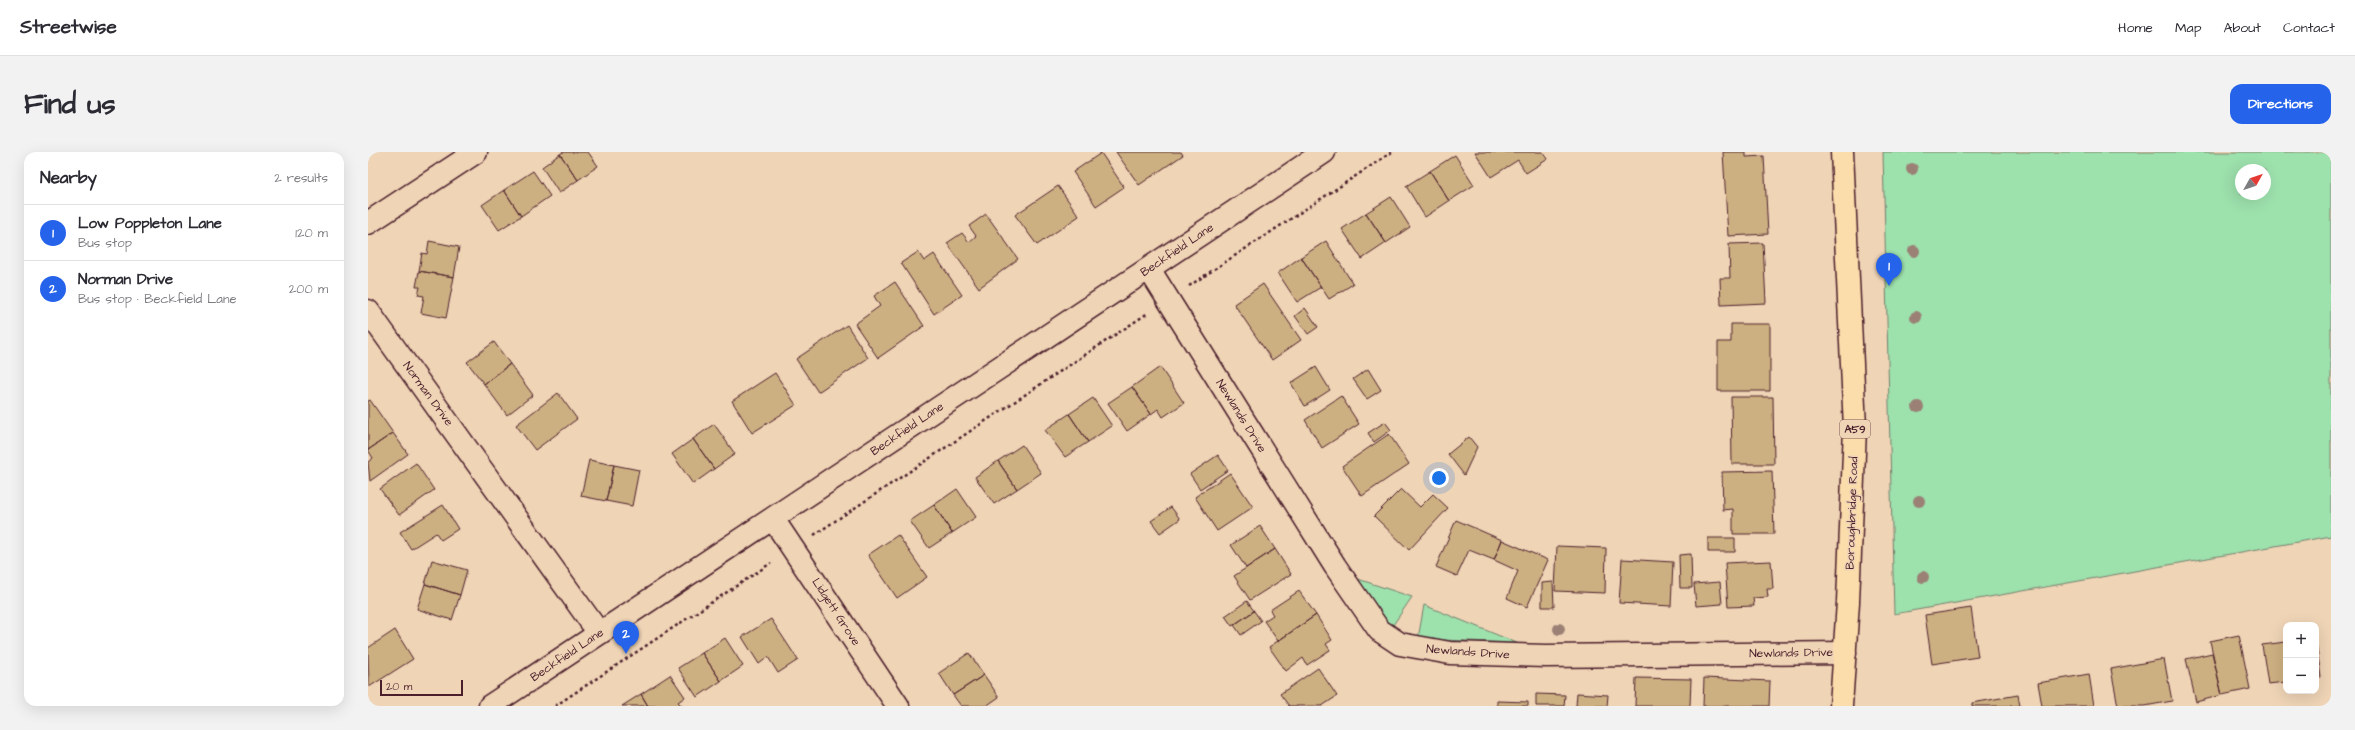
<!DOCTYPE html>
<html lang="en">
<head>
<meta charset="utf-8">
<style>
	:root { --surface:#fff; --page:#f2f2f3; --text:#2b2b33; --muted:#7c7c81; --line:#e1e1e2; --accent:#2563eb }
	body { margin:0; font-family:"Architects Daughter",sans-serif; background:var(--page); color:var(--text) }
	.controls { position:absolute; right:12px; bottom:12px; display:grid; overflow:hidden; border-radius:8px; box-shadow:0 4px 16px #0002 }
	.controls button { width:36px; height:36px; display:grid; place-items:center; padding:0; border:0; border-bottom:1px solid var(--line); background:var(--surface); color:var(--text); font:20px sans-serif }
	.compass { position:absolute; left:1867px; top:12px; width:36px; height:36px; border-radius:50%; background:var(--surface); box-shadow:0 4px 16px #0002; rotate:50deg }
	.scale { position:absolute; left:12px; bottom:10px; width:83px; box-sizing:border-box; padding-left:4px; border:2px solid #4a1f2b; border-top:0; font-size:11px; line-height:14px; white-space:nowrap; color:#4a1f2b; -webkit-text-stroke:3px #efd4b6; paint-order:stroke }
	.you { position:absolute; left:1071px; top:326px; width:14px; height:14px; margin:-10px; border:3px solid #fff; border-radius:50%; background:#1a73e8; box-shadow:0 0 0 6px #1a73e833 }
	.badge { display:grid; place-items:center; width:26px; height:26px; border-radius:50%; background:var(--accent); color:#fff; font-size:13px; font-weight:700 }
	.pin { position:absolute; translate:-50% -33px; filter:drop-shadow(0 1px 2px #0008) }
	.pin::after { content:''; position:absolute; top:21px; width:14px; height:12px; background:inherit; clip-path:polygon(0 0,100% 0,50% 100%) }
	.list { margin:0; padding:0; list-style:none }
	h2 { display:flex; justify-content:space-between; align-items:center; height:52px; margin:0; padding:0 16px; font-size:17px }
	h2 small { font-size:13px; font-weight:400; color:var(--muted) }
	.list li { display:grid; grid-template-columns:26px 1fr auto; gap:12px; align-items:center; box-sizing:border-box; height:56px; padding:0 16px; border-top:1px solid var(--line) }
	.list b { display:block; font-size:15px; white-space:nowrap }
	.list p { margin:0; font-size:13px; white-space:nowrap; color:var(--muted) }
	.list em { font-size:13px; font-style:normal; color:var(--muted) }
	.map { position:relative; flex:none; width:1963px; height:554px; overflow:hidden; border-radius:12px }
	header { display:flex; align-items:center; gap:24px; box-sizing:border-box; height:56px; padding:0 20px; background:var(--surface); border-bottom:1px solid var(--line) }
	header strong { font-size:19px }
	nav { display:flex; gap:22px; margin-inline-start:auto; font-size:14px }
	.intro { display:flex; align-items:center; justify-content:space-between; box-sizing:border-box; height:96px; padding:0 24px }
	h1 { margin:0; font-size:28px }
	.button { padding:10px 18px; border-radius:12px; background:var(--accent); color:#fff; font-size:14px; font-weight:700 }
	main { display:flex; gap:24px; padding:0 24px }
	aside { flex:1; background:var(--surface); border-radius:12px; box-shadow:0 4px 16px #0002 }
	.map>svg:first-child { display:block }
	.green { fill:#9de1ad; stroke:#74806c; fill-rule:evenodd }
	.building { fill:#cdb082; stroke:#4a1f2b }
	.lines { fill:none; stroke-linecap:round; stroke-linejoin:round }
	.minor-casing { stroke:#4a1f2b; stroke-width:25 }
	.tertiary-casing { stroke:#4a1f2b; stroke-width:25 }
	.primary-casing { stroke:#4a1f2b; stroke-width:25 }
	.path { stroke:#4a1f2b; stroke-width:2.5; stroke-dasharray:3 3; stroke-linecap:butt }
	.minor { stroke:#efd4b6; stroke-width:22 }
	.tertiary { stroke:#efd4b6; stroke-width:22 }
	.primary { stroke:#fbdcab; stroke-width:22 }
	.tree { fill:#9b8074 }
	.labels { text-anchor:middle; dominant-baseline:central; stroke-width:3; stroke-linejoin:round; paint-order:stroke }
	.shield { fill:#efd4b6; stroke:#7c5555; stroke-width:1 }
	.shield-label { font-size:11px; font-weight:bold; fill:#4a1f2b }
	.street-label { font-size:12px; fill:#4a1f2b; stroke:#efd4b6 }
</style>
</head>
<body>
<header>
<strong>Streetwise</strong>
<nav><a>Home</a><a>Map</a><a>About</a><a>Contact</a></nav>
</header>
<div class="intro"><h1>Find us</h1><a class="button">Directions</a></div>
<main>
<aside>
<h2>Nearby<small>2 results</small></h2>
<ul class="list">
<li><span class="badge">1</span><div><b>Low Poppleton Lane</b><p>Bus stop</p></div><em>120 m</em></li>
<li><span class="badge">2</span><div><b>Norman Drive</b><p>Bus stop · Beckfield Lane</p></div><em>200 m</em></li>
</ul>
</aside>
<div class="map">
<svg width="1963" height="554" viewBox="0 0 1963 554">
	<rect width="100%" height="100%" fill="#efd4b6"/>
	<filter id="ink" filterUnits="userSpaceOnUse"><feTurbulence type="fractalNoise" baseFrequency=".025" numOctaves="2"/><feDisplacementMap in="SourceGraphic" scale="8" xChannelSelector="R" yChannelSelector="G"/><feConvolveMatrix kernelMatrix="1 2 1 2 8 2 1 2 1" color-interpolation-filters="sRGB"/></filter>
	<g filter="url(#ink)">
		<!-- green -->
		<path class="green" d="M 1515,0 L 1963,0 L 1963,384 L 1526,462 ZM 1873,18 L 1897,18 L 1897,42 L 1873,42 Z
			M 987,426 L 1044,445 L 1023,476 Z
			M 1056,453 L 1149,491 L 1050,487 Z"/>
		<!-- building -->
		<path class="building" d="M 195,0 L 220,0 L 230,14 L 210,28 L 192,2 Z
			M 748,0 L 813,0 L 815,3 L 771,33 Z
			M 1107,0 L 1175,0 L 1180,7 L 1158,21 L 1150,8 L 1123,25 Z
			M 1355,0 L 1378,0 L 1378,5 L 1396,4 L 1400,82 L 1360,84 Z
			M 733,1 L 756,35 L 728,54 L 705,20 Z
			M 192,2 L 210,28 L 191,41 L 174,15 Z
			M 1087,3 L 1106,33 L 1081,49 L 1062,19 Z
			M 165,19 L 182,44 L 153,64 L 136,38 Z
			M 1062,19 L 1081,49 L 1057,65 L 1038,34 Z
			M 690,34 L 711,64 L 669,93 L 647,63 Z
			M 136,38 L 153,64 L 131,78 L 114,53 Z
			M 1023,45 L 1042,75 L 1018,91 L 998,61 Z
			M 998,61 L 1018,91 L 994,107 L 974,77 Z
			M 618,62 L 650,107 L 611,136 L 579,91 L 594,81 L 601,90 L 608,84 L 601,74 Z
			M 61,89 L 91,95 L 86,125 L 51,119 L 54,101 L 59,102 Z
			M 958,89 L 985,132 L 961,147 L 933,105 Z
			M 1395,91 L 1398,151 L 1353,153 L 1352,126 L 1362,126 L 1361,92 Z
			M 550,100 L 556,109 L 566,102 L 594,143 L 566,162 L 533,111 Z
			M 933,105 L 953,135 L 929,150 L 910,121 Z
			M 51,119 L 86,125 L 78,166 L 53,161 L 56,144 L 50,143 L 52,135 L 48,135 Z
			M 527,130 L 556,174 L 510,206 L 487,172 L 512,154 L 506,144 Z
			M 895,132 L 933,188 L 904,208 L 866,152 Z
			M 937,156 L 950,175 L 940,182 L 927,164 Z
			M 1363,172 L 1402,172 L 1402,239 L 1350,239 L 1350,190 L 1363,190 Z
			M 479,173 L 500,206 L 450,240 L 428,207 Z
			M 126,190 L 142,212 L 116,232 L 99,210 Z
			M 142,212 L 165,243 L 139,263 L 116,232 Z
			M 792,215 L 816,251 L 795,265 L 790,257 L 783,262 L 764,235 Z
			M 948,215 L 962,238 L 937,254 L 923,231 Z
			M 1000,217 L 1013,238 L 999,247 L 985,227 Z
			M 407,221 L 428,253 L 384,281 L 364,249 Z
			M 764,235 L 783,262 L 759,279 L 740,251 Z
			M 190,241 L 209,267 L 167,298 L 148,273 Z
			M 973,244 L 991,272 L 954,296 L 937,268 Z
			M 1363,245 L 1405,245 L 1406,312 L 1364,312 Z
			M 725,246 L 744,274 L 720,290 L 701,262 Z
			M 2,248 L 25,281 L 0,298 L 0,249 Z
			M 701,262 L 720,290 L 697,305 L 677,278 Z
			M 1017,270 L 1023,278 L 1006,290 L 1000,281 Z
			M 346,272 L 367,302 L 346,317 L 325,287 Z
			M 25,281 L 40,302 L 2,329 L 0,310 L 5,306 L 0,298 Z
			M 1021,282 L 1041,312 L 994,344 L 974,314 Z
			M 1101,285 L 1109,295 L 1096,323 L 1080,302 Z
			M 325,287 L 346,317 L 325,332 L 304,302 Z
			M 654,293 L 673,321 L 649,337 L 630,309 Z
			M 850,303 L 860,318 L 832,337 L 822,322 Z
			M 221,308 L 246,313 L 238,349 L 213,344 Z
			M 630,309 L 649,337 L 626,352 L 607,325 Z
			M 48,311 L 66,338 L 31,363 L 12,337 Z
			M 246,313 L 271,318 L 264,354 L 238,349 Z
			M 1404,319 L 1406,382 L 1365,382 L 1365,357 L 1355,358 L 1354,320 Z
			M 862,321 L 885,355 L 849,379 L 827,345 Z
			M 589,337 L 608,365 L 584,381 L 566,353 Z
			M 1033,337 L 1052,355 L 1065,342 L 1080,356 L 1041,398 L 1006,364 Z
			M 75,353 L 90,377 L 73,388 L 68,381 L 43,397 L 32,380 Z
			M 566,353 L 584,381 L 561,396 L 542,369 Z
			M 803,355 L 812,367 L 792,381 L 783,369 Z
			M 1088,368 L 1134,388 L 1126,408 L 1101,398 L 1089,424 L 1068,415 Z
			M 892,374 L 907,397 L 878,416 L 863,393 Z
			M 530,383 L 559,425 L 529,446 L 500,403 Z
			M 1340,386 L 1367,386 L 1367,400 L 1340,400 Z
			M 1134,388 L 1180,408 L 1159,455 L 1139,446 L 1150,419 L 1126,408 Z
			M 1189,394 L 1238,396 L 1237,441 L 1187,439 Z
			M 907,397 L 923,422 L 882,448 L 866,424 Z
			M 1323,402 L 1324,436 L 1312,436 L 1311,403 Z
			M 1254,407 L 1305,410 L 1303,454 L 1251,451 Z
			M 64,408 L 99,418 L 92,443 L 57,432 Z
			M 1403,409 L 1405,437 L 1399,437 L 1400,445 L 1385,446 L 1386,454 L 1360,455 L 1357,411 Z
			M 1185,430 L 1186,455 L 1174,455 L 1174,431 Z
			M 1352,430 L 1354,452 L 1328,454 L 1326,432 Z
			M 57,432 L 92,443 L 84,468 L 49,457 Z
			M 931,439 L 948,463 L 910,489 L 896,469 L 905,463 L 902,458 Z
			M 879,449 L 886,459 L 864,474 L 857,464 Z
			M 1603,456 L 1610,505 L 1564,512 L 1557,463 Z
			M 886,459 L 893,469 L 873,483 L 866,473 Z
			M 948,463 L 964,488 L 958,492 L 962,498 L 939,513 L 935,506 L 918,519 L 901,495 Z
			M 403,467 L 430,508 L 410,521 L 400,505 L 391,512 L 374,485 Z
			M 27,478 L 45,507 L 1,535 L 0,496 Z
			M 1871,483 L 1882,537 L 1854,543 L 1842,489 Z
			M 357,486 L 375,514 L 353,529 L 334,501 Z
			M 1918,490 L 1918,530 L 1900,532 L 1894,493 Z
			M 1948,490 L 1953,525 L 1948,525 Z
			M 334,501 L 353,529 L 329,545 L 310,516 Z
			M 601,501 L 616,523 L 585,543 L 571,521 Z
			M 1844,501 L 1854,543 L 1828,550 L 1818,507 Z
			M 1796,507 L 1804,549 L 1777,554 L 1750,554 L 1743,517 Z
			M 950,516 L 969,544 L 954,554 L 921,554 L 912,542 Z
			M 1721,522 L 1726,554 L 1674,554 L 1670,531 Z
			M 302,523 L 317,545 L 310,550 L 314,554 L 280,554 L 273,542 Z
			M 616,523 L 631,545 L 618,554 L 593,554 L 585,543 Z
			M 1268,526 L 1323,527 L 1322,554 L 1267,554 Z
			M 1336,526 L 1402,529 L 1401,554 L 1335,554 Z
			M 1209,541 L 1240,543 L 1239,554 L 1208,554 Z
			M 273,542 L 280,554 L 254,554 Z
			M 1168,542 L 1197,543 L 1196,554 L 1168,554 Z
			M 1650,543 L 1652,554 L 1604,554 L 1604,551 Z
			M 1129,549 L 1160,550 L 1160,554 L 1129,554 Z"/>
		<g class="lines">
			<!-- minor casing -->
			<g class="minor-casing">
				<path id="minor" d="M 0,71 L 108,0
					M 781,117 L 967,414 L 1011,478 L 1032,492 L 1082,501 L 1178,504 L 1477,501
					M 0,159 L 231,481
					M 405,367 L 530,554"/>
			</g>
			<!-- tertiary casing -->
			<g class="tertiary-casing">
				<path id="tertiary" d="M 122,554 L 956,0"/>
			</g>
			<!-- primary casing -->
			<g class="primary-casing">
				<path id="primary" d="M 1473,554 L 1480,450 L 1487,276 L 1474,0"/>
			</g>
			<!-- path -->
			<path class="path" d="M 821,134 L 1024,0
				M 446,383 L 780,161
				M 187,554 L 403,411"/>
			<!-- minor -->
			<use href="#minor" class="minor"/>
			<!-- tertiary -->
			<use href="#tertiary" class="tertiary"/>
			<!-- primary -->
			<use href="#primary" class="primary"/>
		</g>
		<!-- trees -->
		<g class="tree">
			<circle cx="1544" cy="17" r="6"/>
			<circle cx="1546" cy="99" r="6"/>
			<circle cx="1548" cy="165" r="6"/>
			<circle cx="1550" cy="255" r="6"/>
			<circle cx="1551" cy="349" r="6"/>
			<circle cx="1555" cy="425" r="6"/>
			<circle cx="1191" cy="477" r="6"/>
		</g>
	</g>
	<g class="labels">
		<!-- shield labels -->
		<rect class="shield" x="1472" y="268" width="30" height="18" rx="3"/>
		<g class="shield-label">
			<text x="1487" y="277">A59</text>
		</g>
		<!-- street labels -->
		<g class="street-label">
			<text transform="translate(809 98) rotate(-34)">Beckfield Lane</text>
			<text transform="translate(60 242) rotate(54)">Norman Drive</text>
			<text transform="translate(873 264) rotate(58)">Newlands Drive</text>
			<text transform="translate(539 277) rotate(-34)">Beckfield Lane</text>
			<text transform="translate(1484 361) rotate(-88)">Boroughbridge Road</text>
			<text transform="translate(468 460) rotate(57)">Lidgett Grove</text>
			<text transform="translate(1100 500) rotate(4)">Newlands Drive</text>
			<text transform="translate(1423 501) rotate(-1)">Newlands Drive</text>
			<text transform="translate(199 503) rotate(-34)">Beckfield Lane</text>
		</g>
	</g>
</svg>
<div class="controls">
<button>+</button>
<button>−</button>
</div>
<svg class="compass" viewBox="-18 -18 36 36"><path d="M0-13l5 13h-10z" fill="#e53935"/><path d="M0 13l5-13h-10z" fill="#7c7c81"/></svg>
<div class="scale">20 m</div>
<div class="you"></div>
<div class="pin badge" style="left:1521px;top:134px">1</div>
<div class="pin badge" style="left:258px;top:502px">2</div>
</div>
</main>
</body>
</html>
